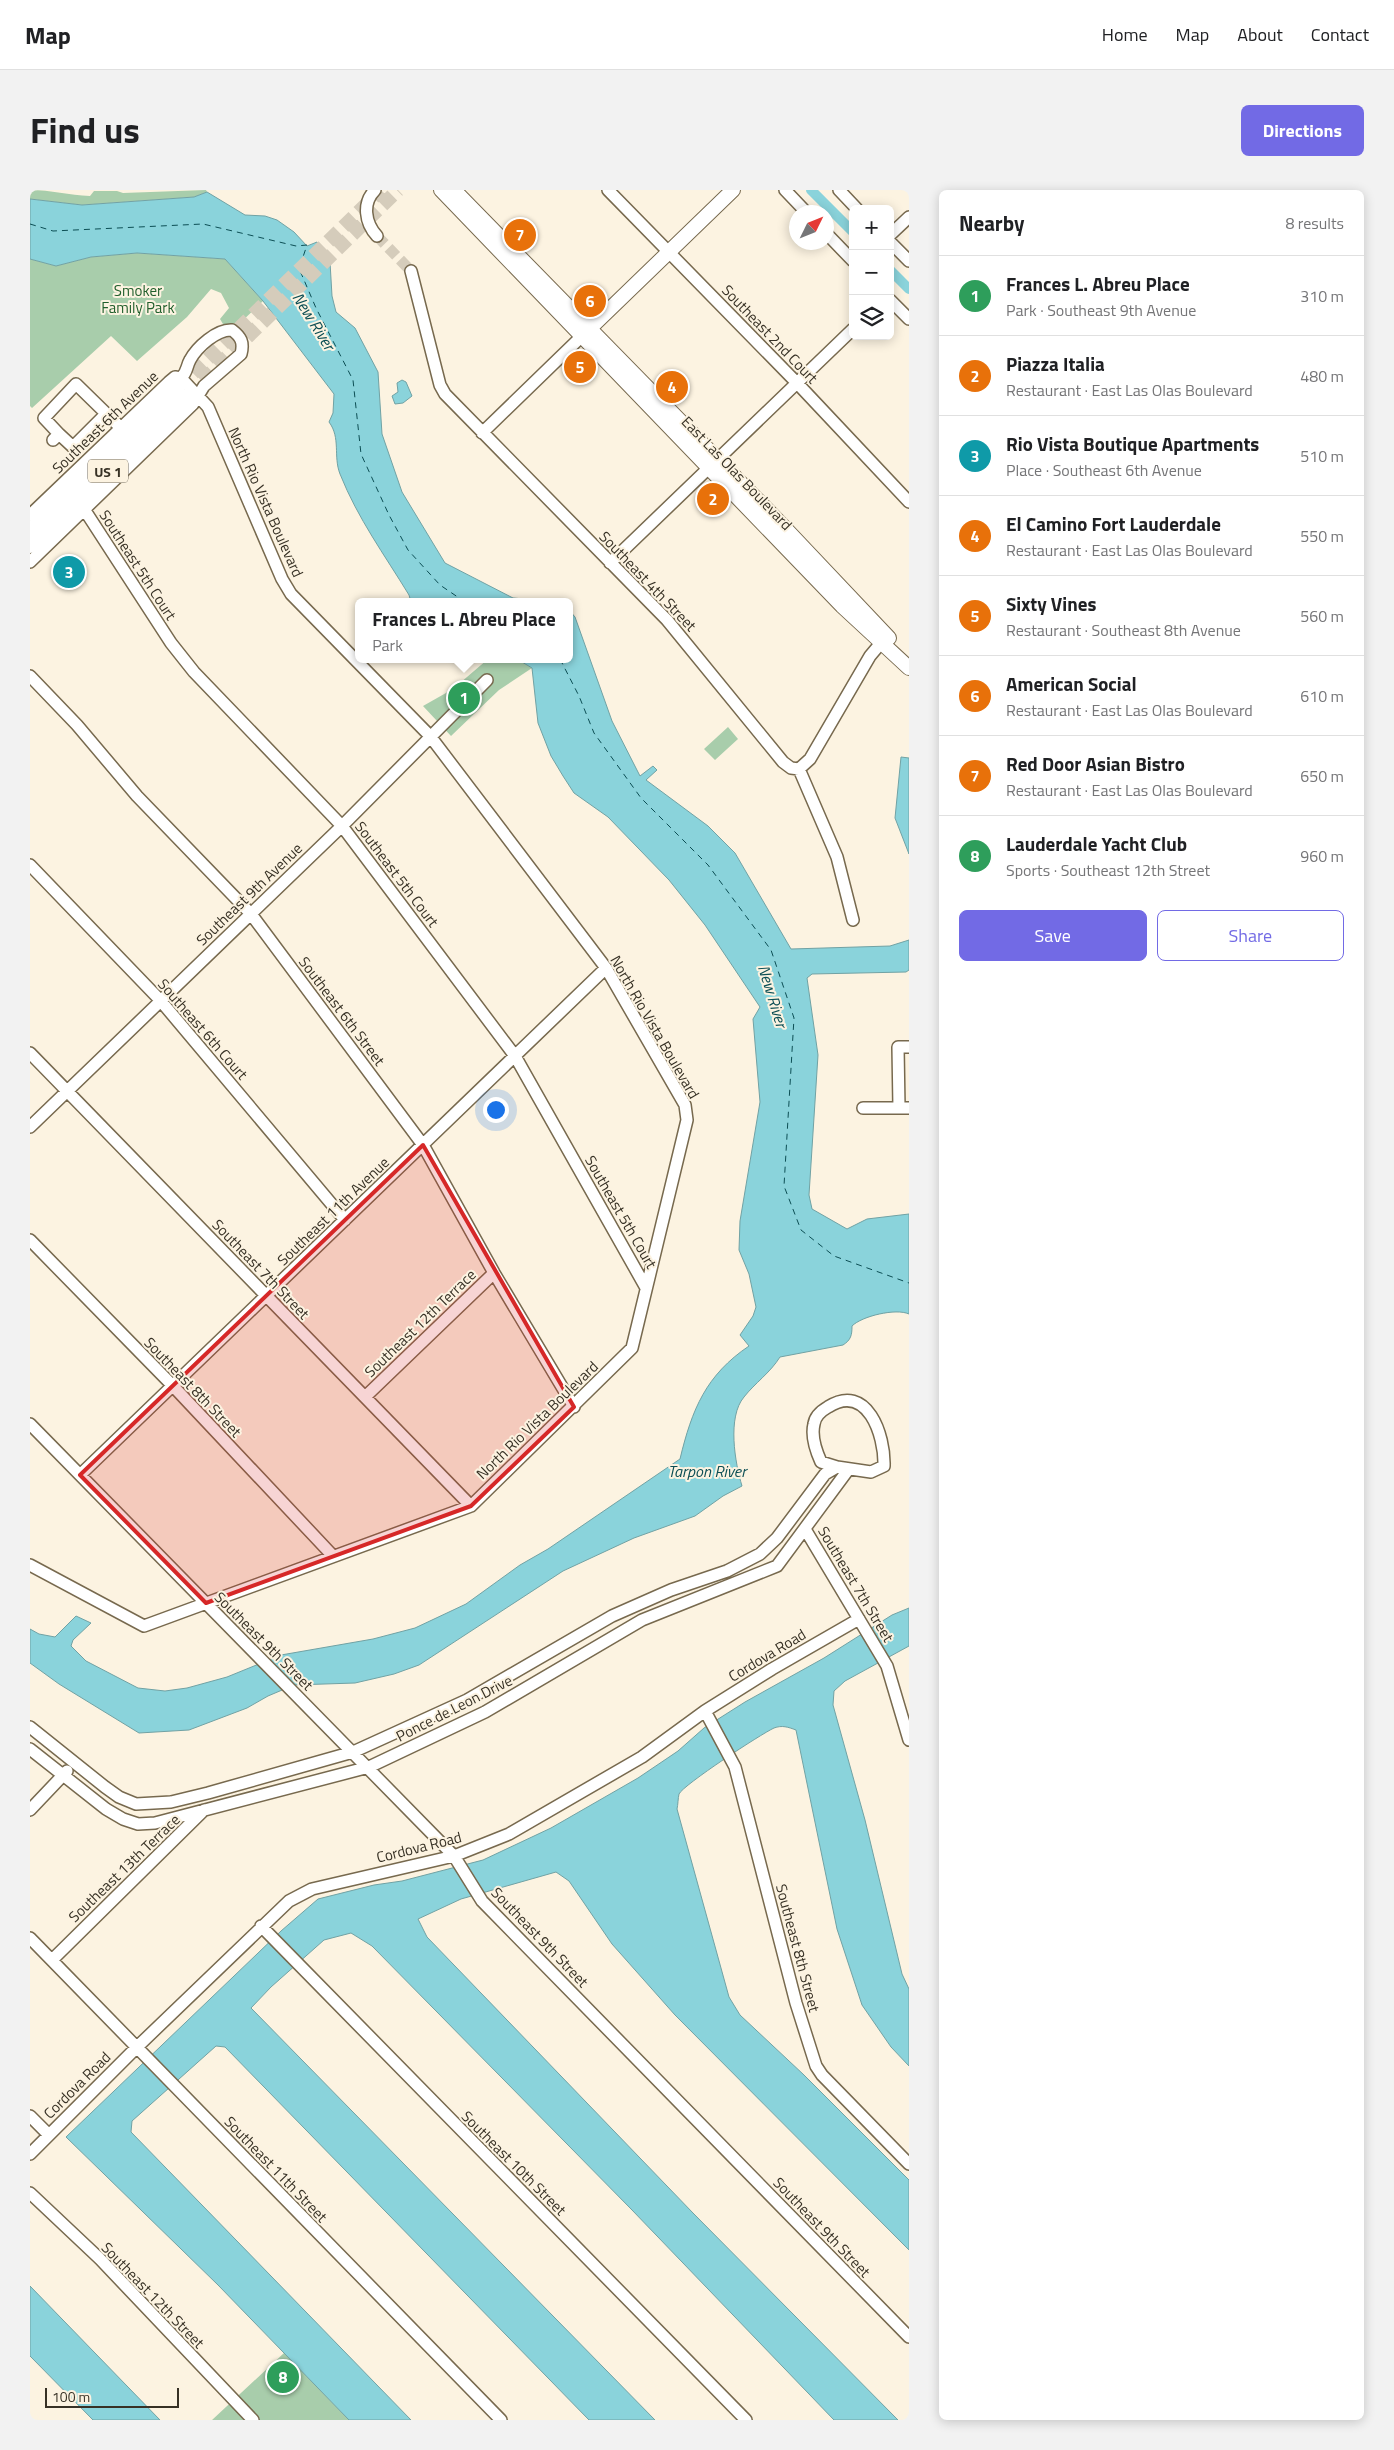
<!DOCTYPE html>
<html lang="en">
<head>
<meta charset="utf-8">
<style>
	:root { --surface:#fff; --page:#f2f2f2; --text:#202124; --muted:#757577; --line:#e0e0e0; --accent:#726ae5 }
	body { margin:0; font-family:"Titillium Web",sans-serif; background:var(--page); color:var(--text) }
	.controls { position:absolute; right:15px; top:15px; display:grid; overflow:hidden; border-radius:8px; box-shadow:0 2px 12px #0003 }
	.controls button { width:45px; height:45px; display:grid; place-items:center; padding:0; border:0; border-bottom:1px solid var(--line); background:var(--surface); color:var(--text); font:25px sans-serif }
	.compass { position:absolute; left:759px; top:15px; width:45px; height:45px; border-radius:50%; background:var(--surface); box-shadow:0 2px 12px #0003; rotate:47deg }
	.scale { position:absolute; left:15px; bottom:12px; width:134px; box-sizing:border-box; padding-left:5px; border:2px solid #373125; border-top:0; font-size:14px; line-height:18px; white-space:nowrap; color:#373125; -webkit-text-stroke:4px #fcf3e1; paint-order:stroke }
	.you { position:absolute; left:465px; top:919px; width:18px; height:18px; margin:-12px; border:4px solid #fff; border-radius:50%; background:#1a73e8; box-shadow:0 0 0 8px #1a73e833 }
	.badge { display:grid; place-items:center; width:32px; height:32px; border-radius:50%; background:var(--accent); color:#fff; font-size:16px; font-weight:700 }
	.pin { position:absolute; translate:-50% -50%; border:2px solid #fff; box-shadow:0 1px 5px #0006 }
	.popup { position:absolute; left:325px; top:408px; width:218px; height:65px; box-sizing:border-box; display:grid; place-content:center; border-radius:8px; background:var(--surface); filter:drop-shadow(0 1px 4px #0005); font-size:16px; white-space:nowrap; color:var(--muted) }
	.popup b { font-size:19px; color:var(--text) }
	.popup::after { content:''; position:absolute; left:50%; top:100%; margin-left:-10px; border:10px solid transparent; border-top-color:var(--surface) }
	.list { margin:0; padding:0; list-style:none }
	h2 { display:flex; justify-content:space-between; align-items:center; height:65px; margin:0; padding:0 20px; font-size:21px }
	h2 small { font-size:16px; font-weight:400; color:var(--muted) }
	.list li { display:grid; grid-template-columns:32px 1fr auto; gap:15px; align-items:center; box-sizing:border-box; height:80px; padding:0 20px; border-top:1px solid var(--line) }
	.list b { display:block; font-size:19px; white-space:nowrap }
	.list p { margin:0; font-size:16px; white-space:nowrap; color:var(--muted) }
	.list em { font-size:16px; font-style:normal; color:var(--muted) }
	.actions { display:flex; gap:10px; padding:15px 20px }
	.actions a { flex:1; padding:11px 0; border:1px solid var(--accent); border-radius:8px; text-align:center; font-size:18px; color:var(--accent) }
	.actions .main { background:var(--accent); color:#fff }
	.icon { flex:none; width:28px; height:28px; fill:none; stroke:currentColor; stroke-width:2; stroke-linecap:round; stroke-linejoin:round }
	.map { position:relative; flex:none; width:879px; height:2230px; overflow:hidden; border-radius:8px }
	header { display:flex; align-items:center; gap:30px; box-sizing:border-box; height:70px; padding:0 25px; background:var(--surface); border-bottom:1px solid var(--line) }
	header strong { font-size:24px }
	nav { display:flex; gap:28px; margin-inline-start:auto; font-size:18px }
	.intro { display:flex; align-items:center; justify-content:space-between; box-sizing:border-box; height:120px; padding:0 30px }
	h1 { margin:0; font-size:35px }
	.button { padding:12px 22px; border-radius:8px; background:var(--accent); color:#fff; font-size:18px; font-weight:700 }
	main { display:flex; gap:30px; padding:0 30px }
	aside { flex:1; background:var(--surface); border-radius:8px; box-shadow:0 2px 12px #0003 }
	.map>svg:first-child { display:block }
	.green { fill:#a8cdab }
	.water { fill:#8ad3db; stroke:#71a2a4 }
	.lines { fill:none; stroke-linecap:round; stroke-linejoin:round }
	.canal { stroke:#8ad3db; stroke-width:10 }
	.ferry { stroke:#0c4e54; stroke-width:1; stroke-dasharray:6 5; stroke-linecap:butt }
	.minor-tunnel { stroke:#d5ccbb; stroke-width:11; stroke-dasharray:11 5.5; stroke-linecap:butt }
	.major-tunnel { stroke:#d5ccbb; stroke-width:14; stroke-dasharray:14 7; stroke-linecap:butt }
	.minor-casing { stroke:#77694e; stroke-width:14 }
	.major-casing { stroke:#77694e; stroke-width:16 }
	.minor { stroke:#fff; stroke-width:11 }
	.major { stroke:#fff; stroke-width:14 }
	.marked { fill:#d62828; fill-opacity:0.2; stroke:#d62828; stroke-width:4; stroke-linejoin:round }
	.labels { text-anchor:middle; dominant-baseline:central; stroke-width:4; stroke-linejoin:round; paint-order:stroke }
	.shield { fill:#fcf3e1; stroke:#726b5d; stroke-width:1 }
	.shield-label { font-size:14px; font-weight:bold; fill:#373125 }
	.park-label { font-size:15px; fill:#215f2c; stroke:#fcf3e1 }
	.street-label { font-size:15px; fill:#373125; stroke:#fcf3e1 }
	.water-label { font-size:16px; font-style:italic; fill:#0c4e54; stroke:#fcf3e1 }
</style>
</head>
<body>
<header>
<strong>Map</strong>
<nav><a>Home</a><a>Map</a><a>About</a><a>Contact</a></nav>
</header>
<div class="intro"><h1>Find us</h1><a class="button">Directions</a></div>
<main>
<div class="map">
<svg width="879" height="2230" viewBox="0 0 879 2230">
	<rect width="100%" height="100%" fill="#fcf3e1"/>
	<!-- green -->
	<path class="green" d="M 0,0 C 21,0 39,5 60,6 L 64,1 L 87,1 L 93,3 L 176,0 L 177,2 L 164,7 L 52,15 L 0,9 Z
		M 107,63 L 195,69 L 233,111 L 206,137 L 193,134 L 190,129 L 199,118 L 191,103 L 181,99 L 157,127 L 107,171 L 81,146 L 2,218 L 0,216 L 0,69 L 26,76 L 61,67 Z
		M 458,469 L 487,469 L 502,478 L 469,500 L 421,546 L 393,516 L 423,499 Z
		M 698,537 L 708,549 L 685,570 L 674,559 Z
		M 254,2163 L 319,2230 L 182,2230 Z"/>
	<!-- water -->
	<path class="water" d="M 177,2 L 215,25 L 235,26 L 247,30 L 264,42 L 277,56 L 287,52 L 300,72 L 302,106 L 306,122 L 325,138 L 348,182 L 352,244 L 372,302 L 415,373 L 483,408 L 527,412 L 381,412 L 379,405 C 354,364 328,329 310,284 C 303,266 311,248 299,232 L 303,223 L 304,204 L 233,111 L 195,69 L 107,63 L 61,67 L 26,76 L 0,69 L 0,9 L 52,15 L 164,7 Z
		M 372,190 L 376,192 L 382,206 L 373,213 L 365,214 L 362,206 L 368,202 L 367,193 Z
		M 539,420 L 545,427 L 582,531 L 610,586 L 623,576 L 627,580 L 616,590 L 678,636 L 705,663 L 761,759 L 860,756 L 879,750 L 879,780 L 876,782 L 782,784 L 777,788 L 788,865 L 779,1005 L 782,1019 L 817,1039 L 837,1029 L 879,1024 L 879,1124 C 866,1118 832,1126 822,1136 C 822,1145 821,1150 813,1155 L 750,1167 C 740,1183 725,1193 714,1207 C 697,1227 705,1273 712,1296 L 693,1306 L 665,1326 L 604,1348 L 533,1381 L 389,1475 L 364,1484 L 325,1493 L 264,1495 L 238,1506 L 217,1518 L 159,1540 L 109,1543 L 29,1494 L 0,1473 L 0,1439 L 9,1444 L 25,1447 L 46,1426 L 61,1433 L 43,1450 L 41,1456 L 56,1471 L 108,1498 L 135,1501 L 157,1498 L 197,1487 L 251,1465 L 343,1449 L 385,1438 L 436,1414 L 490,1375 L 518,1359 L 650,1269 C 662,1219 676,1185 719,1156 L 710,1145 L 723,1126 L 726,1117 L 719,1084 L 709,1060 L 710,1031 L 730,912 L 723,829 L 730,817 L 675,735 L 639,690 L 578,627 L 544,603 L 533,586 L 521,566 L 508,533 L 502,478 L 487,469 L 539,469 Z
		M 871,567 L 879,568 L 879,664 L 865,628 Z
		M 879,1418 L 879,1456 L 815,1491 L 804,1501 L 803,1515 L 835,1630 L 872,1784 L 879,1799 L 879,1876 L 861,1857 L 832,1815 L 807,1739 L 766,1540 C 758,1537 752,1535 744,1538 C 731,1544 653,1595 649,1604 C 648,1608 648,1615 647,1619 L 699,1807 L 710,1825 L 774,1885 L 879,1990 L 879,2060 L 645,1825 L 582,1754 L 539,1691 L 526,1682 L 431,1709 L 388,1729 L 397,1747 L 663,2023 L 868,2230 L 804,2230 L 602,2020 L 342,1756 L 321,1743 L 294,1750 L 241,1797 L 221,1818 L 625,2230 L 559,2230 L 195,1857 L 186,1856 L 102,1931 L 101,1942 L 381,2230 L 319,2230 L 188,2095 L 36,1947 L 251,1741 L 288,1709 L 344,1695 L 372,1691 L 453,1670 L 521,1638 L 608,1588 L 648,1561 L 674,1538 L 715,1512 L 794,1468 L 862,1425 Z
		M 0,2096 L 130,2230 L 63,2230 L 0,2166 Z"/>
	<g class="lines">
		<!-- canal -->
		<path class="canal" d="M 781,0 L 823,42
			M 860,80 L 879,99"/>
		<!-- ferry -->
		<path class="ferry" d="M 0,34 L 23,41 L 173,34 L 266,56 L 277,55 L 273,67 L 271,83 L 286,118 L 323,190 L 331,264 L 359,325 L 378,360 L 410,395 L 435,412
			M 530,469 L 549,506 L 564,543 L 611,608 L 678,675 L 741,760 L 764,828 L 754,996 L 771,1040 L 804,1066 L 879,1093"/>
		<!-- minor-tunnel -->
		<path class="minor-tunnel" d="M 347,46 L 381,81"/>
		<!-- major-tunnel -->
		<path class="major-tunnel" d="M 148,198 L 351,0
			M 157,206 L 368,0"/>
		<!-- minor casing -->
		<g class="minor-casing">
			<path id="minor" d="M 345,0 C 332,13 335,33 347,46
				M 578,0 L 767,193 L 879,312
				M 755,0 L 776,22
				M 809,0 L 827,19
				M 796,43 L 823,71
				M 860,45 L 879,27
				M 860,52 L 879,71
				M 381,81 L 410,195 L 415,204 L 637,430 L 753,572 L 761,578 L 769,579
				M 860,110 L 879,129
				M 452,243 L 552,146
				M 29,244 L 43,257 L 76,224
				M 23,250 L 29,244 L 14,228 L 46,194 L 91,238
				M 54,319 L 141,453 L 164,482 L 312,636 L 485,866 L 615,1096
				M 0,325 L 139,192 L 145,187 L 151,188
				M 0,372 L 163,214 L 174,196 L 211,164 C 214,152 211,147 202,140 C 187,139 167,157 160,170 C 156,177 158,181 151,188
				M 580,373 L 823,139
				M 0,486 L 47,535 L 107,606 L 221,724 L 393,955 L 464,1083 L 544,1217
				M 769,579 L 780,569 L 840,466 L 856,447
				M 769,579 L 807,667 L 823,730
				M 0,675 L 130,810 L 315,1030
				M 0,863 L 441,1316
				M 833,918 L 879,918
				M 869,918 L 868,857 L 879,857
				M 0,937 L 312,636 L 457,490
				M 0,1050 L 143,1196 L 303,1366
				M 336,1206 L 464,1083
				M 0,1234 L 424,1666 L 452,1711 L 879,2147
				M 50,1285 L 576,778
				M 775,1339 L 857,1476 L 879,1550
				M 0,1375 L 114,1436 L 441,1316 L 602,1158 L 657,930 L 655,915 L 576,778 L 400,546 L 261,404 L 252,389 L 178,217 L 151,188
				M 675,1521 L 705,1577 L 766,1813 L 786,1876 L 792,1885 L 879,1974
				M 0,1537 L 75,1597 L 89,1607 L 106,1614 L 141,1612 L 178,1603 L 323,1562 L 437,1510 L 582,1426 L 641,1400 L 697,1381 L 730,1364 L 747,1348 L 795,1284 L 807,1277 L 841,1282 L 854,1276 C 855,1245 837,1192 798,1217 C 791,1221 785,1226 784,1234 C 781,1246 786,1261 791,1272 L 807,1277
				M 0,1559 L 76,1619 L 93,1629 L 108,1634 L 125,1633 L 339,1577 L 455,1522 L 612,1430 L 747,1376 L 818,1280
				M 0,1620 L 37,1581
				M 231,1736 L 716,2230
				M 0,1748 L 471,2230
				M 22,1770 L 174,1620
				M 0,1926 L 19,1945
				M 0,1964 L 106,1858 L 259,1711 L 282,1699 L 424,1666 L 479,1644 L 612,1567 L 675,1521 L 742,1479 L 829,1429
				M 0,2003 L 70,2069 L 223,2230"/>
		</g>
		<!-- major casing -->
		<g class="major-casing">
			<path id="major" d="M 411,0 L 812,416 L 879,478
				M 424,0 L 753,336 L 859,448
				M 554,144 L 703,0
				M 0,340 L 148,198
				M 0,356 L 157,206"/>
		</g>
		<!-- minor -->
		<use href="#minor" class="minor"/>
		<!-- major -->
		<use href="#major" class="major"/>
	</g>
	<!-- marked area -->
	<path class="marked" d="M 393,955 L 544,1217 L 441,1316 L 176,1413 L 50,1285 Z"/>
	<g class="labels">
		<!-- shield labels -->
		<rect class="shield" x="58" y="269.5" width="40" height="23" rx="4"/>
		<g class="shield-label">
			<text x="78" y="281">US 1</text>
		</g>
		<!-- park labels -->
		<g class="park-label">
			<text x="108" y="100">Smoker<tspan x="108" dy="17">Family Park</tspan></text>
		</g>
		<!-- street labels -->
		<g class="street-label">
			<text transform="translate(740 144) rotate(46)">Southeast 2nd Court</text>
			<text transform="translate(75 232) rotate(-44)">Southeast 6th Avenue</text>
			<text transform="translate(707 283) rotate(46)">East Las Olas Boulevard</text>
			<text transform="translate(236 312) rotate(66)">North Rio Vista Boulevard</text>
			<text transform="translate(108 375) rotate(57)">Southeast 5th Court</text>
			<text transform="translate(618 391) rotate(46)">Southeast 4th Street</text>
			<text transform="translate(367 684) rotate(53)">Southeast 5th Court</text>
			<text transform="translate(219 704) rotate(-44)">Southeast 9th Avenue</text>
			<text transform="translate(312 821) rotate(53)">Southeast 6th Street</text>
			<text transform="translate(625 837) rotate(60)">North Rio Vista Boulevard</text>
			<text transform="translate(173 839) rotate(49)">Southeast 6th Court</text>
			<text transform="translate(303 1021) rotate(-44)">Southeast 11th Avenue</text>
			<text transform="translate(591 1022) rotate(60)">Southeast 5th Court</text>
			<text transform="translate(231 1079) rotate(46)">Southeast 7th Street</text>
			<text transform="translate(390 1133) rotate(-44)">Southeast 12th Terrace</text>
			<text transform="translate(163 1197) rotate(46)">Southeast 8th Street</text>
			<text transform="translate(507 1230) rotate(-44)">North Rio Vista Boulevard</text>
			<text transform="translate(826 1394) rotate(59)">Southeast 7th Street</text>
			<text transform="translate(234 1451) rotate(45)">Southeast 9th Street</text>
			<text transform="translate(737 1465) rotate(-31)">Cordova Road</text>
			<text transform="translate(424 1518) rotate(-27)">Ponce de Leon Drive</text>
			<text transform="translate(389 1657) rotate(-14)">Cordova Road</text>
			<text transform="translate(94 1678) rotate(-44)">Southeast 13th Terrace</text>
			<text transform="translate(510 1747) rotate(46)">Southeast 9th Street</text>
			<text transform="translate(768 1758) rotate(75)">Southeast 8th Street</text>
			<text transform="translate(47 1895) rotate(-45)">Cordova Road</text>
			<text transform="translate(484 1973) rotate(45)">Southeast 10th Street</text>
			<text transform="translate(246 1979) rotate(46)">Southeast 11th Street</text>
			<text transform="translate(792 2037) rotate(46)">Southeast 9th Street</text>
			<text transform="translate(123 2105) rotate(46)">Southeast 12th Street</text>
		</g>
		<!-- water labels -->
		<g class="water-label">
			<text transform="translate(284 131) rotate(58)">New River</text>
			<text transform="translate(743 806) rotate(73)">New River</text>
			<text x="677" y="1281">Tarpon River</text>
		</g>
	</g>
</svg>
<div class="controls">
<button>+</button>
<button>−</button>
<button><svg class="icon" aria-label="layers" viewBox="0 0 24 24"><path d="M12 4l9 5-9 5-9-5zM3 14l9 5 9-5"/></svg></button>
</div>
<svg class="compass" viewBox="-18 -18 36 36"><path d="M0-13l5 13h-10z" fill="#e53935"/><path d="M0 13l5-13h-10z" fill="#757577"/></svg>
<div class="scale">100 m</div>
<div class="you"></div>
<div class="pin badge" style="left:434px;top:508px;background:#2e9e5b">1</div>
<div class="popup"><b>Frances L. Abreu Place</b>Park</div>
<div class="pin badge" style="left:683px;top:309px;background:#e8710a">2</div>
<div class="pin badge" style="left:39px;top:382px;background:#0f9aa8">3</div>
<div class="pin badge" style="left:642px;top:197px;background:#e8710a">4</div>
<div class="pin badge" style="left:550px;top:177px;background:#e8710a">5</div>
<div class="pin badge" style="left:560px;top:111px;background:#e8710a">6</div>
<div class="pin badge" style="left:490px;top:45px;background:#e8710a">7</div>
<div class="pin badge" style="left:253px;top:2187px;background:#2e9e5b">8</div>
</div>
<aside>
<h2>Nearby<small>8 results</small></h2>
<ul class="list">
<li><span class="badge" style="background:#2e9e5b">1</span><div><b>Frances L. Abreu Place</b><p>Park · Southeast 9th Avenue</p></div><em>310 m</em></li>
<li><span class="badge" style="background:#e8710a">2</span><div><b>Piazza Italia</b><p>Restaurant · East Las Olas Boulevard</p></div><em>480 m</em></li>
<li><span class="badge" style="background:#0f9aa8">3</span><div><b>Rio Vista Boutique Apartments</b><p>Place · Southeast 6th Avenue</p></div><em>510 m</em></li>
<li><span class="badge" style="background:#e8710a">4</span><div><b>El Camino Fort Lauderdale</b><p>Restaurant · East Las Olas Boulevard</p></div><em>550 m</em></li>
<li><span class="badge" style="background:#e8710a">5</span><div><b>Sixty Vines</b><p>Restaurant · Southeast 8th Avenue</p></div><em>560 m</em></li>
<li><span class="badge" style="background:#e8710a">6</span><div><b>American Social</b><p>Restaurant · East Las Olas Boulevard</p></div><em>610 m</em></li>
<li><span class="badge" style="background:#e8710a">7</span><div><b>Red Door Asian Bistro</b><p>Restaurant · East Las Olas Boulevard</p></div><em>650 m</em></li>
<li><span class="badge" style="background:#2e9e5b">8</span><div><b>Lauderdale Yacht Club</b><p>Sports · Southeast 12th Street</p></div><em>960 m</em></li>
</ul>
<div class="actions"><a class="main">Save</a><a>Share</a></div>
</aside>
</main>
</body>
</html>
